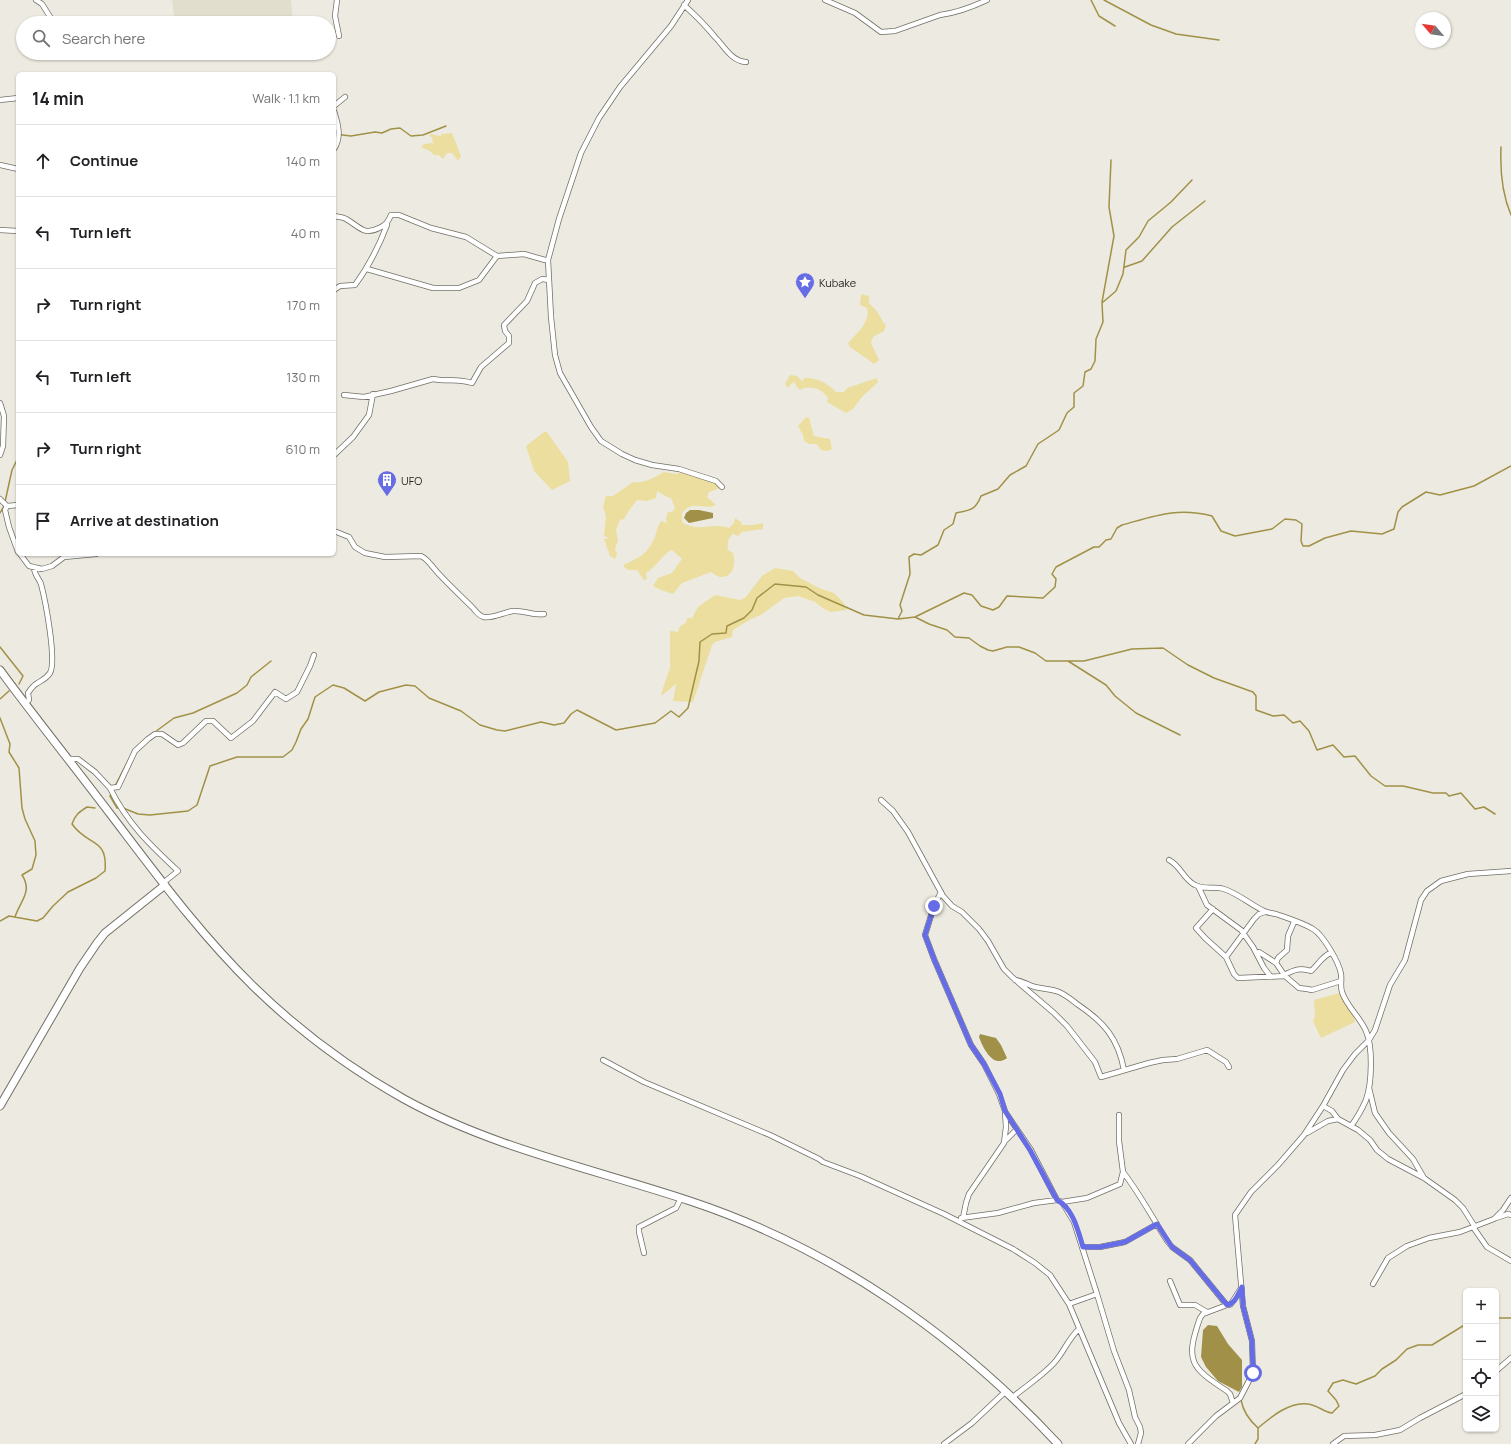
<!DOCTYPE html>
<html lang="en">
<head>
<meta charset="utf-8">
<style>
	:root { --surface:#fff; --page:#f2f2f2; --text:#202124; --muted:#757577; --line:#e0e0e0 }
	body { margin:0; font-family:Manrope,sans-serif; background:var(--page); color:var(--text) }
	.controls { position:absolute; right:12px; bottom:12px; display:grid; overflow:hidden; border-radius:6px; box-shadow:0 1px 3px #0004 }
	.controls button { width:36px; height:36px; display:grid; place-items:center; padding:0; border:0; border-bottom:1px solid var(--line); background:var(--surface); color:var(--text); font:20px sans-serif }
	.compass { position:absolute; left:1415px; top:12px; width:36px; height:36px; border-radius:50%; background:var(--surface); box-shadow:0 1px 3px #0004; rotate:299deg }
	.stop { position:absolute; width:12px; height:12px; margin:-9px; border:3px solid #666ce5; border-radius:50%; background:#fff }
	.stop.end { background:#666ce5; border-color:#fff; box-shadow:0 1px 4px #0008 }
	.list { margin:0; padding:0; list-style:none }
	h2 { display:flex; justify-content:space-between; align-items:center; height:52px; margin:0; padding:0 16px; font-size:17px }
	h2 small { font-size:13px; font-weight:400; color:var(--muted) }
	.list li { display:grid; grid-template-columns:26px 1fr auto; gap:12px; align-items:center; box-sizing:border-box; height:72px; padding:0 16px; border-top:1px solid var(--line) }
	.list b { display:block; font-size:15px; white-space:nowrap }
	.list em { font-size:13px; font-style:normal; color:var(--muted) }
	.icon { flex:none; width:22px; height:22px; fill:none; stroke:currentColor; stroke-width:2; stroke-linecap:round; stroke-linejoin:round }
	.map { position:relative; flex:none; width:1511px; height:1444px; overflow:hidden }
	.search { position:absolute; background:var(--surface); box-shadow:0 1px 3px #0004; left:16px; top:16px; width:320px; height:44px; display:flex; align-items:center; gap:10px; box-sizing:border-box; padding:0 14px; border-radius:22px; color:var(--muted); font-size:15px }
	.panel { position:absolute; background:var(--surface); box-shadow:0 1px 3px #0004; left:16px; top:72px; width:320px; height:484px; border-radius:6px }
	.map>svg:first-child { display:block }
	.built { fill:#e2decd }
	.green { fill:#ecde9e }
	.water { fill:#a19148 }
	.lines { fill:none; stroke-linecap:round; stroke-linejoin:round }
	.stream { stroke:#a19148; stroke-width:1.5 }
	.street-casing { stroke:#716f66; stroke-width:6 }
	.primary-casing { stroke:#716f66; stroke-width:9 }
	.street { stroke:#fff; stroke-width:4.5 }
	.primary { stroke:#fff; stroke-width:7 }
	.route { stroke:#666ce5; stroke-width:5 }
	.labels { text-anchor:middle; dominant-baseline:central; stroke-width:4; stroke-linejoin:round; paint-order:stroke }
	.poi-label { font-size:11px; fill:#242320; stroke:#edebe1; text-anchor:start }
</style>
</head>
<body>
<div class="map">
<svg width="1511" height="1444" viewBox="0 0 1511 1444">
	<rect width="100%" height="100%" fill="#edebe1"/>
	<!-- built -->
	<path class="built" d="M 172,0 L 291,0 L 293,23 L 175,23 Z"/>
	<!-- green -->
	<path class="green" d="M 452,133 L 461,156 L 458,161 L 452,153 L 447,153 L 443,159 L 439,155 L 434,155 L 430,151 L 421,147 L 424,144 L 434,143 L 432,141 L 433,139 L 430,136 L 430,134 L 441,136 L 441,134 Z
		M 861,294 L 869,296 C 869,306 869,303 875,309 C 878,312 883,322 886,326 L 884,331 L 873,337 L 871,343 L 879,360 L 874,364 L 850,347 L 848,343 C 856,334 871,322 867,308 L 860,305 Z
		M 790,375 L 797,376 L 803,382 L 804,378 C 816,377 828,383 836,392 L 844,392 L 847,388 L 877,378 L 878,382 L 862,397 L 853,409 L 846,413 L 827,402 L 828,398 C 821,388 811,385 800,390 L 796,386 L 795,382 L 792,383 L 788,388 L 785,384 Z
		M 806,417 L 809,418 L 814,436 L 830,439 L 832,449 L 828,451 L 821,450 L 817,444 L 809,444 L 804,441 L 803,435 L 798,426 Z
		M 544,432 L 547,432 L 568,462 L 570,481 L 552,490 L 534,471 L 526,446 Z
		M 664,472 L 676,474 L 681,472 L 715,482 L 720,488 L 709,492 L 707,497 L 716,505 C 702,511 694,499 682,513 L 682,522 C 697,533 713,522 729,528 L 734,523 L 735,518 L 741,522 L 742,525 L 754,525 L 763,523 L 763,529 L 742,532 L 738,536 L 733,534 C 728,538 727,543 728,550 L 733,553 C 736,562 734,576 723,577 C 718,578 715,574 711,572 L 682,583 L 673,594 L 661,590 L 653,586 L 658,578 L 672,573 L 682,559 L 672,550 C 664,552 656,568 646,573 L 647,579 L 644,580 L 637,570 C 631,571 626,570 623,565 C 637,559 648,554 654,539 C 657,532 657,527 661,521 L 667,523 L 666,519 L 668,512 L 672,512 L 675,508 L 671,498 L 667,497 L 657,491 L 656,498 L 647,501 L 637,500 L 628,512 L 624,519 L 620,520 L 616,530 L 618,540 L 615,549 L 617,554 L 615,559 L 610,556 L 604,539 L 609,538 L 604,536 L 606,516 L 603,507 L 606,496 L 613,496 L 633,482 C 644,484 655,477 664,472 Z
		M 775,568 L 793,571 L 800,578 L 819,588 L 834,593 L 843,602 L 847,610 L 831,612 L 824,609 L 815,602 L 798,596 L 784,598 L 761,615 L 751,619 L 733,630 L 732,637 L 715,642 L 712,645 L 693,702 L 673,701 L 676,684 L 661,696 L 663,688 L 670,668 L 670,631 L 678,632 L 680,626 L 686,623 L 687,618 L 692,618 L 698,607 L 715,595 L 740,600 L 746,597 L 762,576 Z
		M 1339,993 L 1353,1015 L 1355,1022 L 1321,1038 L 1313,1021 L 1315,1016 L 1314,1000 Z"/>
	<!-- water -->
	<path class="water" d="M 690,510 L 699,510 L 713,513 L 713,518 L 689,523 L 684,518 L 686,513 Z
		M 980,1034 L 996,1038 L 1001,1045 L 1007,1058 C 993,1069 983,1048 979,1037 Z
		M 1208,1325 L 1217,1326 L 1228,1344 L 1242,1360 L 1242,1387 L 1239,1392 L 1218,1381 L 1206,1367 L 1201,1357 L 1203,1330 Z"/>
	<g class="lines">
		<!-- stream -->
		<path class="stream" d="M 1091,0 L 1099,16 L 1115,26
			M 1104,0 L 1151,25 L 1176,34 L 1219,40
			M 334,134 L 351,136 L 375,132 L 382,133 L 391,129 L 400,128 L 411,136 L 423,135 L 446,126
			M 1501,147 C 1500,170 1502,194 1511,215
			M 1125,267 L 1142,261 L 1172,227 L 1205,201
			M 1102,302 L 1114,236 L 1109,207 L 1111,160
			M 5,502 L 12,470 L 18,458
			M 0,513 L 4,506
			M 915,617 L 929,624 L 947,630 L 955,637 L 969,638 L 980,646 L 988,650 L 993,651 L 1007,647 L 1019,647 L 1035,653 L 1046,661 L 1068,661 L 1106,685 L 1115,696 L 1136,713 L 1180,735
			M 898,619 L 902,611 L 900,605 L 910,574 L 909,557 L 914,554 L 921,555 L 938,545 L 944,530 L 953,524 L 956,513 C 970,510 975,511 981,496 L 998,489 L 1010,475 L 1026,466 L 1038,444 L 1059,430 L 1067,413 L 1074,407 L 1074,393 L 1083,386 L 1085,372 L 1091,369 L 1095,361 L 1096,339 L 1103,322 L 1102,303 L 1116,291 L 1123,274 L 1126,250 L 1139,237 L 1148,221 L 1171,202 L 1192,180
			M 0,647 L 23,676 L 19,684
			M 1068,661 L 1084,661 L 1132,649 L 1163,648 L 1188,665 L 1214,678 L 1253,692 L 1256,696 L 1256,710 L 1273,716 L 1284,715 L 1293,723 L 1300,721 L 1309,731 L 1317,750 L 1333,745 L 1344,757 L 1355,756 L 1371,776 L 1385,786 L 1403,786 L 1433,793 L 1446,793 L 1449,796 L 1461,793 L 1475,809 L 1484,807 L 1495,814
			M 0,699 L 9,691
			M 0,718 L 10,744 L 9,752 L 19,768 L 22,808 L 25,819 L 35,841 L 36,855 L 32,869 L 22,875 C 33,892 20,901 15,917
			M 155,732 L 174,718 L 193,713 L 237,693 L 247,685 L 251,677 L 271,661
			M 115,786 L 128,761
			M 112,793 L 110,796 L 117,808 L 120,808
			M 123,808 L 138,814 L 150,815 L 188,811 L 197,805 L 210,766 L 237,757 L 283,757 L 292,750 L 296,742 L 301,729 L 308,719 L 315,697 L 333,685 L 344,688 L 365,701 L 379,692 L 406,685 L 415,686 L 429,698 L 461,711 L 480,725 L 497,730 L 505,731 L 541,722 L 554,725 L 564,723 L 571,714 L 577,710 L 616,730 L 655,723 L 671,711 L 679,717 L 688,708 L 699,661 L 700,642 L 712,634 L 726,633 L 727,626 L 744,618 L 752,610 L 757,598 L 775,584 L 806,587 L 818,595 L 864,615 L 898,619 L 915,617 L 964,593 L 972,595 L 981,606 L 993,610 L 999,607 L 1007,596 L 1043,598 L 1055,587 L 1056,579 L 1052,574 L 1056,567 L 1094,547 L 1099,547 L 1106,540 L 1111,539 L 1117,528 L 1122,525 C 1155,516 1177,507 1212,516 L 1221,531 L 1235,536 L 1272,529 L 1285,519 L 1296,520 L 1302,524 L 1301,541 L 1303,546 L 1309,546 L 1325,538 L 1351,531 L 1382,534 L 1394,529 L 1398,512 L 1402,507 L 1426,492 L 1440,495 L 1474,486 L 1511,466
			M 0,921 L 9,916 L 37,921 L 43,918 L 53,906 L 68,892 L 96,878 L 105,871 C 108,837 88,847 72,824 C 75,815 79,812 87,807 L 95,808
			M 1496,1318 L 1511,1318
			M 1241,1400 C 1243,1411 1249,1420 1258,1428
			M 1255,1444 L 1258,1439 L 1258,1428 C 1271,1417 1290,1401 1308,1404 C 1317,1405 1324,1412 1332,1413 L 1339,1406 L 1336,1400 L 1328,1391 L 1333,1383 L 1343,1380 L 1356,1384 L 1375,1376 L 1382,1369 L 1396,1360 L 1407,1349 L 1418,1345 L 1432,1345 L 1466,1324"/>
		<!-- street casing -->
		<g class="street-casing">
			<path id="street" d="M 36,0 L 42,4 L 54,23
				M 337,0 L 335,16 L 339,36
				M 688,0 L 671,26 L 620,87 L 599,118 L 581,153 L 559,219 L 548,260 L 551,317 L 555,355 L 560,373 L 591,427 L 601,441 L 622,454 L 635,460 L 652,465 L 679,469 L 716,481 L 722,487
				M 825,0 L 855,13 L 881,32 L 895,31 L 940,15 C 956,13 972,7 987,0
				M 684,5 C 695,15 706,26 715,37 C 724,46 731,61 746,62
				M 0,100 L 18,98
				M 334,106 L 345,97
				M 334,111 C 338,124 342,137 334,149
				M 0,165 L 18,169
				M 334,216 C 338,217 343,217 346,219 C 359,226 363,236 379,228 C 386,225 388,222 391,215 L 399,215 L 431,228 L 466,237 L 497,256 L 524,254 L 545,260 L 548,260
				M 0,230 L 18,231
				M 367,269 L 433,288 L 459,288 L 479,280 L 497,256
				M 334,290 L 340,286 L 355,285 C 369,266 379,246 387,225
				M 344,395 L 364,397 L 391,391 L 433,379 C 448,382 457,378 472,383 L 481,367 L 509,343 L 509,336 L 505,331 L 504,325 L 527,301 L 535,283 L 542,279 L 549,280
				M 0,403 L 4,416 L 3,446 L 0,455
				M 334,455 L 353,437 L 369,415 L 373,394
				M 0,499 L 7,506 L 18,505
				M 7,506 L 5,510 L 9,527 L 18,552
				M 334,531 L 349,537 L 355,547 L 365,553 L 385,557 L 421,556 C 428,559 432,567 438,573 C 449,585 461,596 472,607 C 476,611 478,616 484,617 C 491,619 505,612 513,611 C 524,610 534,616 544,614
				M 20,554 L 29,566 L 42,569 L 52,566 L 64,557 L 96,554
				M 25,704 L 29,700 L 28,693 C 30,690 33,686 36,684 C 42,680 46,679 50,673 C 57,660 45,599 41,584 C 39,578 34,575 34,567
				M 68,759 L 78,759 L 95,772 L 110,788 L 118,787 L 135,751 L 148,739 L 155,734 L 162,734 L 178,745 L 183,743 L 206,721 L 213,721 L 231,738 L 253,721 L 275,692 L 286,699 L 297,692 L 310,666 L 314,655
				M 110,788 C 127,823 150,845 178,871 L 163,883
				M 881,800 L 893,811 L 908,832 L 943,896 L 952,906 L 962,912 L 979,929 L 988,941 L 1004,969 L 1012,977 L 1054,1013 L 1067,1026 L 1095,1062 L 1101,1077 L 1149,1063 L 1163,1060 L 1177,1059 L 1207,1050 L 1226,1062 L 1229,1067
				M 1169,860 C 1181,866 1183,879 1195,885 C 1204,890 1215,886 1224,889 C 1239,894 1251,905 1264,911 C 1268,913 1272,913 1276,914 C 1287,918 1303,923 1313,929 C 1323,935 1339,962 1341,974 C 1342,981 1340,986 1342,992 C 1347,1007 1360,1017 1366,1031 C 1373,1047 1372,1083 1366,1100 C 1362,1109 1357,1118 1351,1126
				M 1198,886 L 1207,905 L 1241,930 L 1253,947 L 1264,968 L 1271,977
				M 941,892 L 934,906 L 925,935 L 934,959 L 971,1045 L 984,1064 L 999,1094 L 1005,1111 L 1006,1127 L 1004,1143 L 969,1194 L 966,1203 L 963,1218
				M 1213,909 L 1196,928 L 1205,938 L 1226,957 L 1234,974 L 1238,978 L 1285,976 L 1299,988 L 1307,989 L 1312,990 L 1341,981
				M 1257,953 L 1259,952 L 1276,963 L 1285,976
				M 1226,957 L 1254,919 L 1259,914 L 1265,912
				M 1276,963 L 1278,958 L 1287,950 L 1288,936 L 1294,922
				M 1284,975 C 1294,970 1300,967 1311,971 C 1318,965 1323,955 1331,953
				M 1015,980 C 1022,981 1028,985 1035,987 C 1043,989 1052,989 1059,992 C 1066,995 1072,1000 1077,1004 C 1104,1022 1118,1038 1124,1070
				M 603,1060 L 644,1082 L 770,1135 L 819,1159 L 823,1162 L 860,1176 L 944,1214 L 1013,1249 L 1035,1263 L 1050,1275 L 1069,1304 L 1119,1423 L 1131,1444
				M 1369,1088 L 1375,1113 L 1389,1133 L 1413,1159 L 1424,1178
				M 1323,1106 L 1332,1111 L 1338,1119
				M 1006,1113 L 1031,1150 L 1057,1200
				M 1307,1133 L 1328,1121 L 1338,1119 L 1358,1130 L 1370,1140 L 1377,1150 L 1388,1159 L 1424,1178 L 1455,1200 L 1463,1208 L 1475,1227
				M 1005,1141 L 1017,1129
				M 1123,1172 C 1140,1194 1153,1219 1168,1242 L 1172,1247 L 1190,1260 L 1226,1304 L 1229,1305 L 1231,1304 L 1241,1288
				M 1062,1202 L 1087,1198 L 1120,1184 L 1123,1172 L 1119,1141 L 1119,1115
				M 961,1218 L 998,1213 L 1034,1203 L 1057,1200 L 1062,1202 L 1074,1222 L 1097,1294 L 1069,1304
				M 1496,1218 L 1508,1214 L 1511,1215
				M 1473,1227 L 1487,1247 L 1511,1261
				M 1083,1247 L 1100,1247 L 1125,1242 L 1157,1224
				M 644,1253 L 639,1232 L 639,1227 L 676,1208 L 681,1198
				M 1170,1281 L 1180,1305 L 1195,1305 L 1207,1312
				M 1373,1284 L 1388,1258 L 1407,1246 L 1429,1238 L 1460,1232 L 1494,1219 L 1503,1210 L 1511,1198
				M 1097,1294 L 1114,1351 L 1129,1390 L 1135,1417 L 1140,1427 L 1141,1433 L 1138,1444
				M 1227,1305 L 1203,1314 L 1200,1318 C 1185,1361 1190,1367 1227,1391 L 1230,1394 L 1233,1403
				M 1496,1371 L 1511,1358
				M 1013,1397 C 1026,1386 1042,1376 1054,1363 C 1064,1352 1068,1339 1079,1329
				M 944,1444 L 972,1423 L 1006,1391
				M 1188,1444 L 1216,1416 L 1240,1398 L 1253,1373 L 1252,1341 L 1243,1306 L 1235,1215 L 1251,1192 L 1278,1165 L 1304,1135 L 1323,1106 L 1343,1070 L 1355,1054 L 1369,1040 L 1375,1030 L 1390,985 L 1405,960 L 1421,900 L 1427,891 L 1441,881 L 1468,874 L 1511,871
				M 1333,1444 L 1344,1436 L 1375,1435 L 1400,1430 L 1420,1418 L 1466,1394"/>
		</g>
		<!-- primary casing -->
		<g class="primary-casing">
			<path id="primary" d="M 0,670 C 36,719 74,766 111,815 C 156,874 200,934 253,986 C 298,1030 349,1068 404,1099 C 493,1148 594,1169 690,1201 C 832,1248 957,1335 1058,1444
				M 0,1106 L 80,968 L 97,943 L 105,933 L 165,885"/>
		</g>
		<!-- street -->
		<use href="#street" class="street"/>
		<!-- primary -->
		<use href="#primary" class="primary"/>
	</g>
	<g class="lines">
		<!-- route -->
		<path class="route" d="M 934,906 L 925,935 L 934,959 L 971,1045 L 984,1064 L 1000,1094 L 1005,1111 L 1030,1150 L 1057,1200 C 1073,1208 1078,1231 1083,1247 L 1100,1247 L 1125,1242 L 1157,1224 L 1172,1247 L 1190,1260 L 1227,1305 C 1235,1304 1238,1294 1242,1287 L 1243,1306 L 1252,1341 L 1253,1373"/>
	</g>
	<!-- icons -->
	<defs>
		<g id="sight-pin" transform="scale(1)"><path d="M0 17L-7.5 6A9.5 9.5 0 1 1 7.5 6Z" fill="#666ce5" stroke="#edebe1"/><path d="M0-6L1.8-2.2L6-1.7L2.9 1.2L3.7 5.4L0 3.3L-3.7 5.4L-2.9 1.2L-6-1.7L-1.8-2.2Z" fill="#fff"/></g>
		<g id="building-pin" transform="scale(1)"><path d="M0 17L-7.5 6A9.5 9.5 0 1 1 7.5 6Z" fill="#666ce5" stroke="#edebe1"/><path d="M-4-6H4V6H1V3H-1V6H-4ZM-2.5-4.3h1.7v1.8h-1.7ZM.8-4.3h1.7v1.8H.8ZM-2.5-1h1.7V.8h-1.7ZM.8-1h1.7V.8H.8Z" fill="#fff"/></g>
	</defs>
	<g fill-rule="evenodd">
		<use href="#sight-pin" x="805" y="282"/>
		<use href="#building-pin" x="387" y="480"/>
	</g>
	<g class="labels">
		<!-- poi labels -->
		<g class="poi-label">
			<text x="819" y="282">Kubake</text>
			<text x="401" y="480">UFO</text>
		</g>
	</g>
</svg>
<div class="controls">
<button>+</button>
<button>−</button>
<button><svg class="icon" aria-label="locate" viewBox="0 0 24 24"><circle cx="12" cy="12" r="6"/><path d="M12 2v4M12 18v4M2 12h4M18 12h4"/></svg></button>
<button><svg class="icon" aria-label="layers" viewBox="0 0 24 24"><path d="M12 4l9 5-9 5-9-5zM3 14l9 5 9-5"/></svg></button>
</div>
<svg class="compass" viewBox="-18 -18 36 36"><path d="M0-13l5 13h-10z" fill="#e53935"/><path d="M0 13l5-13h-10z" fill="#757577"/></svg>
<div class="stop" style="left:1253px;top:1373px"></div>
<div class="stop end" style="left:934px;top:906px"></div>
<div class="search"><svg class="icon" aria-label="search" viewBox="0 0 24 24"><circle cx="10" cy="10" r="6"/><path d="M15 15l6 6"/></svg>Search here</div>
<section class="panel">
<h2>14 min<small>Walk · 1.1 km</small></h2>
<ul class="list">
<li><svg class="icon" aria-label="ahead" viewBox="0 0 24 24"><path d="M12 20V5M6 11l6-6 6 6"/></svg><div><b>Continue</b></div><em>140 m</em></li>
<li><svg class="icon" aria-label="left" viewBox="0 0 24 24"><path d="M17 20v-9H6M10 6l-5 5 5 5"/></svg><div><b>Turn left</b></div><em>40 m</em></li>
<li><svg class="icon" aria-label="right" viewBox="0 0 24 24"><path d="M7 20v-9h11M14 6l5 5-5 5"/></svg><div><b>Turn right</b></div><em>170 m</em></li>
<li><svg class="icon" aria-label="left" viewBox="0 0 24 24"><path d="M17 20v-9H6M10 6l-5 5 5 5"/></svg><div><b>Turn left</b></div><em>130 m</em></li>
<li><svg class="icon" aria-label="right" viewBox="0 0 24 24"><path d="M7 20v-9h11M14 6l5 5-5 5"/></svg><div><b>Turn right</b></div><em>610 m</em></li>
<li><svg class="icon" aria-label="arrive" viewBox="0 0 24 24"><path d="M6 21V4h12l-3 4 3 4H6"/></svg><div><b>Arrive at destination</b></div></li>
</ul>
</section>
</div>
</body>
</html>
